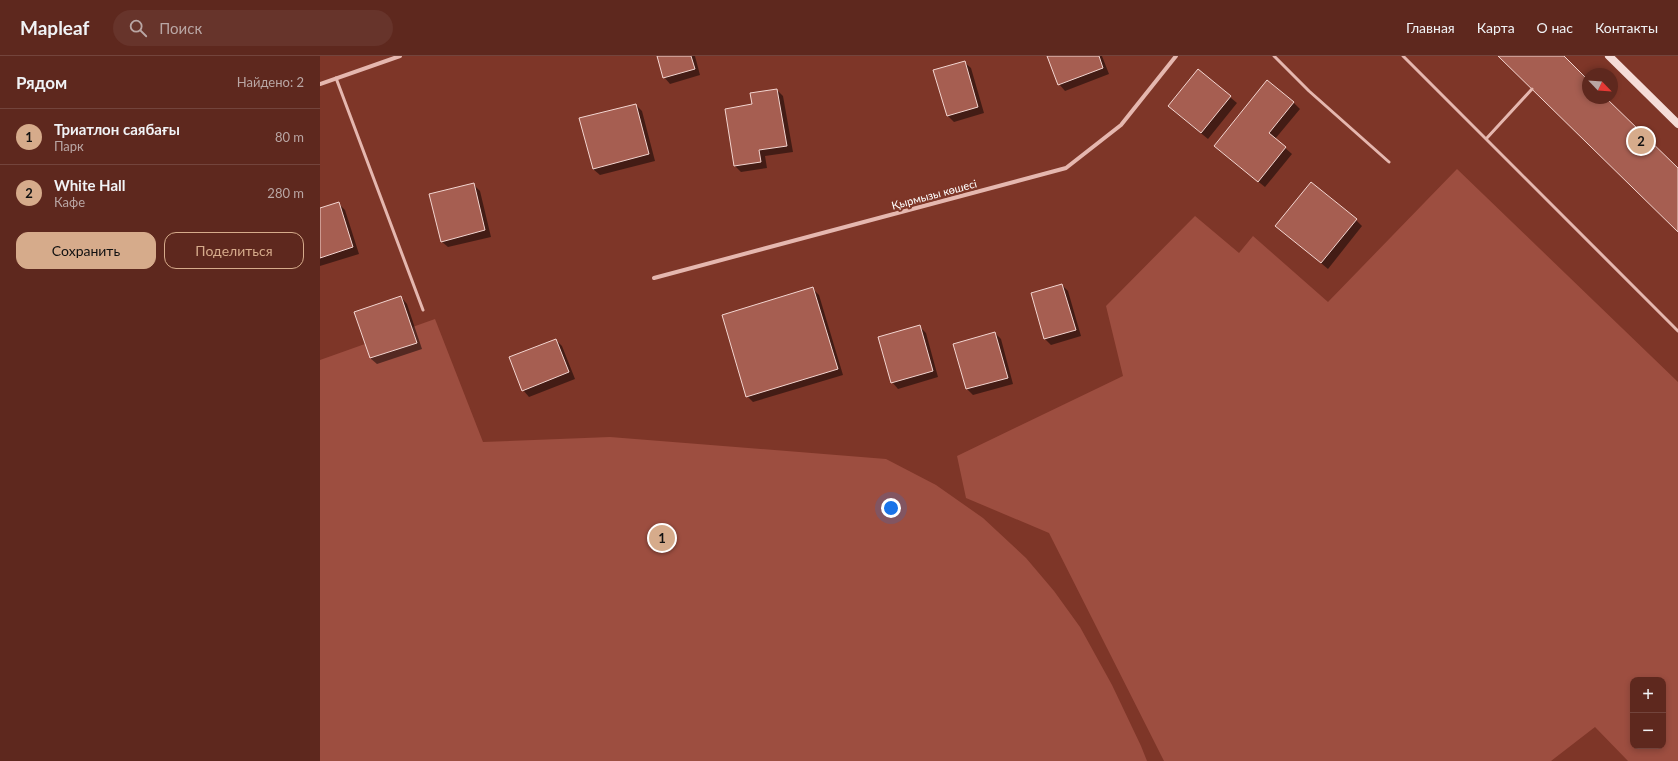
<!DOCTYPE html>
<html lang="ru">
<head>
<meta charset="utf-8">
<style>
	:root { --surface:#5e281e; --page:#67342b; --text:#f1f3f6; --muted:#b9a6a4; --line:#73443c; --accent:#d6ab8b }
	body { margin:0; font-family:Lato,sans-serif; background:var(--page); color:var(--text) }
	.controls { position:absolute; right:12px; bottom:12px; display:grid; overflow:hidden; border-radius:8px; box-shadow:0 2px 6px #0003 }
	.controls button { width:36px; height:36px; display:grid; place-items:center; padding:0; border:0; border-bottom:1px solid var(--line); background:var(--surface); color:var(--text); font:20px sans-serif }
	.compass { position:absolute; left:1262px; top:12px; width:36px; height:36px; border-radius:50%; background:var(--surface); box-shadow:0 2px 6px #0003; rotate:115deg }
	.you { position:absolute; left:571px; top:452px; width:14px; height:14px; margin:-10px; border:3px solid #fff; border-radius:50%; background:#1a73e8; box-shadow:0 0 0 6px #1a73e833 }
	.badge { display:grid; place-items:center; width:26px; height:26px; border-radius:50%; background:var(--accent); color:#111; font-size:13px; font-weight:700 }
	.pin { position:absolute; translate:-50% -50%; border:2px solid #fff; box-shadow:0 1px 4px #0006 }
	.list { margin:0; padding:0; list-style:none }
	h2 { display:flex; justify-content:space-between; align-items:center; height:52px; margin:0; padding:0 16px; font-size:17px }
	h2 small { font-size:13px; font-weight:400; color:var(--muted) }
	.list li { display:grid; grid-template-columns:26px 1fr auto; gap:12px; align-items:center; box-sizing:border-box; height:56px; padding:0 16px; border-top:1px solid var(--line) }
	.list b { display:block; font-size:15px; white-space:nowrap }
	.list p { margin:0; font-size:13px; white-space:nowrap; color:var(--muted) }
	.list em { font-size:13px; font-style:normal; color:var(--muted) }
	.actions { display:flex; gap:8px; padding:12px 16px }
	.actions a { flex:1; padding:9px 0; border:1px solid var(--accent); border-radius:12px; text-align:center; font-size:14px; color:var(--accent) }
	.actions .main { background:var(--accent); color:#111 }
	.icon { flex:none; width:22px; height:22px; fill:none; stroke:currentColor; stroke-width:2; stroke-linecap:round; stroke-linejoin:round }
	.map { position:relative; flex:none; width:1358px; height:705px; overflow:hidden }
	header { display:flex; align-items:center; gap:24px; box-sizing:border-box; height:56px; padding:0 20px; background:var(--surface); border-bottom:1px solid var(--line) }
	header strong { font-size:19px }
	nav { display:flex; gap:22px; margin-inline-start:auto; font-size:14px }
	.search { width:280px; height:36px; background:var(--page); display:flex; align-items:center; gap:10px; box-sizing:border-box; padding:0 14px; border-radius:22px; color:var(--muted); font-size:15px }
	main { display:flex }
	aside { flex:1; background:var(--surface) }
	.map>svg:first-child { display:block }
	.green { fill:#9d4e40; fill-rule:evenodd }
	.shadow { fill:#0007 }
	.building { fill:#a65e51; stroke:#f4d6d1 }
	.lines { fill:none; stroke-linecap:round; stroke-linejoin:round }
	.lane { stroke:#e5b7af; stroke-width:3 }
	.street { stroke:#e5b7af; stroke-width:4 }
	.secondary { stroke:#f5dcd8; stroke-width:8 }
	.labels { text-anchor:middle; dominant-baseline:central; stroke-width:4; stroke-linejoin:round; paint-order:stroke }
	.street-label { font-size:11px; fill:#fff; stroke:#7e3628 }
</style>
</head>
<body>
<header>
<strong>Mapleaf</strong>
<div class="search"><svg class="icon" aria-label="search" viewBox="0 0 24 24"><circle cx="10" cy="10" r="6"/><path d="M15 15l6 6"/></svg>Поиск</div>
<nav><a>Главная</a><a>Карта</a><a>О нас</a><a>Контакты</a></nav>
</header>
<main>
<aside>
<h2>Рядом<small>Найдено: 2</small></h2>
<ul class="list">
<li><span class="badge">1</span><div><b>Триатлон саябағы</b><p>Парк</p></div><em>80 m</em></li>
<li><span class="badge">2</span><div><b>White Hall</b><p>Кафе</p></div><em>280 m</em></li>
</ul>
<div class="actions"><a class="main">Сохранить</a><a>Поделиться</a></div>
</aside>
<div class="map">
<svg width="1358" height="705" viewBox="0 0 1358 705">
	<rect width="100%" height="100%" fill="#7e3628"/>
	<!-- green -->
	<path class="green" d="M 1137,113 L 1358,326 L 1358,705 L 1308,705 L 1275,671 L 1231,705 L 844,705 L 729,477 L 646,442 L 637,400 L 803,320 L 786,250 L 875,160 L 919,197 L 933,180 L 1008,246 ZM 1313,624 L 1343,624 L 1343,690 L 1313,690 Z
		M 115,263 L 163,386 L 290,381 L 566,403 L 616,429 L 663,462 L 706,502 L 734,535 L 760,571 L 792,629 L 821,690 L 827,705 L 0,705 L 0,304 Z"/>
	<!-- shadow -->
	<path class="shadow" d="M 338,0 L 375,0 L 380,19 L 350,28 L 344,21 Z
		M 728,0 L 782,0 L 789,18 L 745,35 L 739,28 Z
		M 644,6 L 651,12 L 664,57 L 634,66 L 628,60 L 614,15 Z
		M 878,14 L 917,47 L 888,83 L 855,56 Z
		M 457,34 L 463,40 L 473,96 L 445,100 L 447,112 L 421,116 L 415,110 L 433,49 L 431,38 Z
		M 974,47 L 980,53 L 955,83 L 972,98 L 945,131 L 901,96 Z
		M 316,49 L 322,55 L 335,105 L 280,119 L 273,113 Z
		M 153,128 L 160,135 L 171,181 L 128,191 L 121,185 Z
		M 18,147 L 25,154 L 39,198 L 0,210 L 0,153 Z
		M 1036,164 L 1042,170 L 1008,213 L 957,170 Z
		M 742,229 L 748,235 L 761,280 L 731,289 L 725,283 Z
		M 493,233 L 499,239 L 523,319 L 433,346 L 427,340 Z
		M 81,241 L 87,248 L 102,293 L 57,308 L 50,302 Z
		M 599,270 L 606,277 L 618,321 L 578,333 L 572,326 Z
		M 675,277 L 681,283 L 693,328 L 653,339 L 647,333 L 634,288 Z
		M 236,284 L 242,290 L 255,323 L 209,341 L 203,334 Z"/>
	<!-- building -->
	<path class="building" d="M 337,0 L 371,0 L 375,13 L 343,22 Z
		M 727,0 L 779,0 L 783,12 L 738,29 Z
		M 1178,0 L 1244,0 L 1268,24 L 1268,42 L 1286,42 L 1358,112 L 1358,176 Z
		M 645,5 L 658,51 L 627,60 L 613,14 Z
		M 878,13 L 911,40 L 881,77 L 848,50 Z
		M 947,24 L 974,46 L 949,77 L 966,91 L 938,126 L 894,90 Z
		M 457,33 L 467,90 L 439,94 L 441,106 L 414,110 L 405,53 L 432,48 L 430,37 Z
		M 316,48 L 329,98 L 273,113 L 259,62 Z
		M 991,126 L 1037,163 L 1001,207 L 955,170 Z
		M 154,127 L 165,174 L 121,186 L 109,138 Z
		M 19,146 L 33,191 L 0,202 L 0,152 Z
		M 742,228 L 756,274 L 724,283 L 711,237 Z
		M 493,231 L 518,313 L 426,341 L 402,259 Z
		M 81,240 L 97,287 L 50,302 L 34,256 Z
		M 600,269 L 613,315 L 571,327 L 558,281 Z
		M 675,276 L 688,322 L 646,333 L 633,288 Z
		M 236,283 L 249,316 L 202,335 L 189,301 Z"/>
	<g class="lines">
		<!-- lane -->
		<path class="lane" d="M 954,0 L 989,35 L 1069,106
			M 1083,0 L 1358,275
			M 16,22 L 103,254
			M 1166,83 L 1212,33"/>
		<!-- street -->
		<path class="street" d="M 0,28 L 80,0
			M 334,222 L 746,112 L 801,69 L 856,0"/>
		<!-- secondary -->
		<path class="secondary" d="M 1289,0 L 1358,68"/>
	</g>
	<g class="labels">
		<!-- street labels -->
		<g class="street-label">
			<text transform="translate(614 138) rotate(-15)">Қырмызы көшесі</text>
		</g>
	</g>
</svg>
<div class="controls">
<button>+</button>
<button>−</button>
</div>
<svg class="compass" viewBox="-18 -18 36 36"><path d="M0-13l5 13h-10z" fill="#e53935"/><path d="M0 13l5-13h-10z" fill="#b9a6a4"/></svg>
<div class="you"></div>
<div class="pin badge" style="left:342px;top:482px">1</div>
<div class="pin badge" style="left:1321px;top:85px">2</div>
</div>
</main>
</body>
</html>
